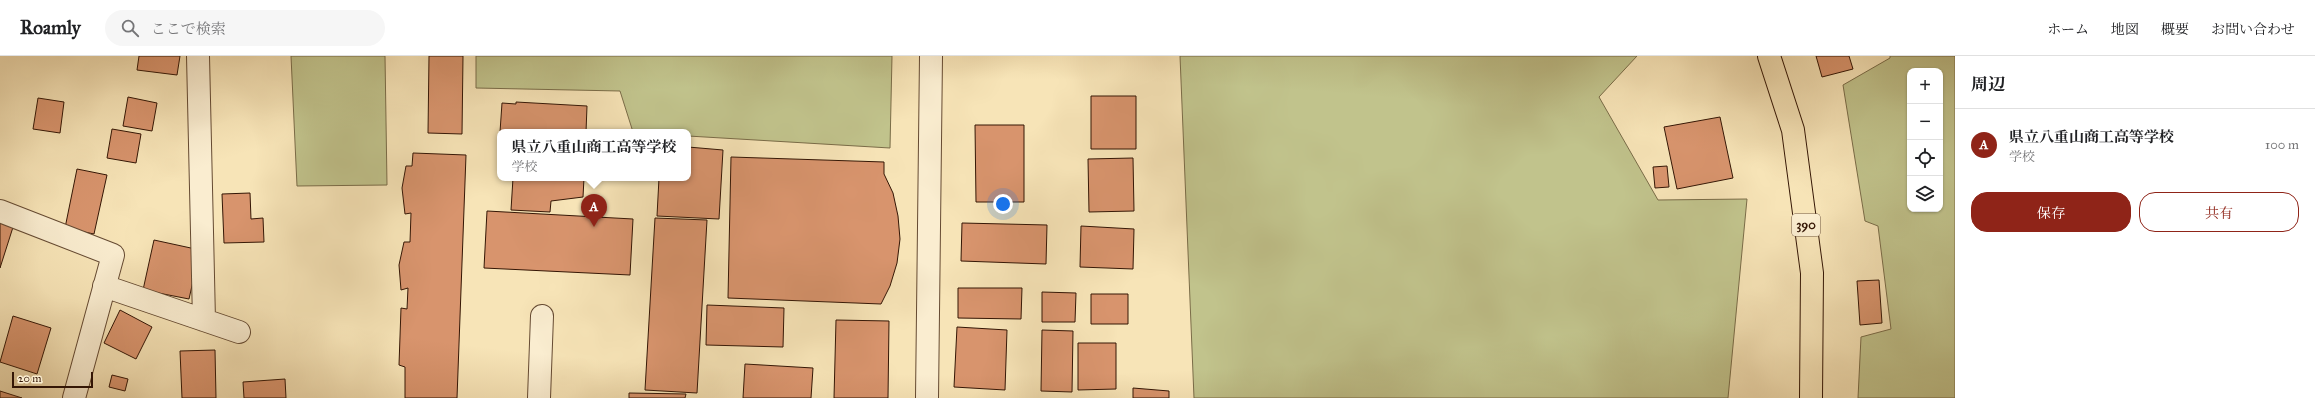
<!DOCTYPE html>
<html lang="ja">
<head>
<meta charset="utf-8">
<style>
	:root { --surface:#fff; --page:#f6f6f6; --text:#202124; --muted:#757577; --line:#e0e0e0; --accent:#8f2418 }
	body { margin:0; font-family:"IM FELL Great Primer","Noto Serif JP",serif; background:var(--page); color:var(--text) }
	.controls { position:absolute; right:12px; top:12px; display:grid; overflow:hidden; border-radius:8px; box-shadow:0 1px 3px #0004 }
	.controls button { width:36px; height:36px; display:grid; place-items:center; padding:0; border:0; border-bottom:1px solid var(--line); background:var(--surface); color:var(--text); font:20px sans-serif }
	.scale { position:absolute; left:12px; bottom:10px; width:81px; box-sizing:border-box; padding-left:4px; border:2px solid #341605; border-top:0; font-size:11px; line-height:14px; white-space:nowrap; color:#341605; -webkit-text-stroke:3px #faedd0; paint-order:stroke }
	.you { position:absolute; left:1003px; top:148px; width:14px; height:14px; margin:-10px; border:3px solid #fff; border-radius:50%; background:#1a73e8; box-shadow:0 0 0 6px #1a73e833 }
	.badge { display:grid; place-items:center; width:26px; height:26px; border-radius:50%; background:var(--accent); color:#fff; font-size:13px; font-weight:700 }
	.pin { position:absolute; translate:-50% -33px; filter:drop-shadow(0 1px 2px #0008) }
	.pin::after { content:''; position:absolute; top:21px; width:14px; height:12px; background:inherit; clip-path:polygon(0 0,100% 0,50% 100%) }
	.popup { position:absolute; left:497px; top:73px; width:194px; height:52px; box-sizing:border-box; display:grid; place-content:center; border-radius:8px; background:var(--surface); filter:drop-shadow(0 1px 3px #0005); font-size:13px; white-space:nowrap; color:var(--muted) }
	.popup b { font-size:15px; color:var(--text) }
	.popup::after { content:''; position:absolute; left:50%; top:100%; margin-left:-8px; border:8px solid transparent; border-top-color:var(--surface) }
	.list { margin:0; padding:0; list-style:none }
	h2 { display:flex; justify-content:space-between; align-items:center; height:52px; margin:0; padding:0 16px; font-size:17px }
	h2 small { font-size:13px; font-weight:400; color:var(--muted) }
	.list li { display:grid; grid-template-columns:26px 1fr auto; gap:12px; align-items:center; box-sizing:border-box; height:72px; padding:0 16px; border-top:1px solid var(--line) }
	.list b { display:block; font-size:15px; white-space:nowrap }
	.list p { margin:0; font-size:13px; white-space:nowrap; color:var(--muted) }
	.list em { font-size:13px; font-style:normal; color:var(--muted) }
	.actions { display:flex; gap:8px; padding:12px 16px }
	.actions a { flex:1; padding:9px 0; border:1px solid var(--accent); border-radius:16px; text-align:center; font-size:14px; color:var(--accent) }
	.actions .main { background:var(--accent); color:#fff }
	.icon { flex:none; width:22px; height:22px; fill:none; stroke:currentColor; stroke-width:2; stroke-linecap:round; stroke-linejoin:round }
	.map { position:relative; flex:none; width:1955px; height:342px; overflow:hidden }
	header { display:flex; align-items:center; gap:24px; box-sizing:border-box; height:56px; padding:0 20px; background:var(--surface); border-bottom:1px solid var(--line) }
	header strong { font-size:19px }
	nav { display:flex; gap:22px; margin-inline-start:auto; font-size:14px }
	.search { width:280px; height:36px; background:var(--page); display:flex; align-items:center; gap:10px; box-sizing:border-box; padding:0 14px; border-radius:22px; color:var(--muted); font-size:15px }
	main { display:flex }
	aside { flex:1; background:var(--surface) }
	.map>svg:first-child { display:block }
	.green { fill:#c1c38c; stroke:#7a6c48; fill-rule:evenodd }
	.building { fill:#d8946d; stroke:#341605 }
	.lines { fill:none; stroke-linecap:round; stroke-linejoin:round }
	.minor-casing { stroke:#654a32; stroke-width:24 }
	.highway-casing { stroke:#341605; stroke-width:24 }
	.minor { stroke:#faedd0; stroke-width:22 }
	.highway { stroke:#f7e4b7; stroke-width:22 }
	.labels { text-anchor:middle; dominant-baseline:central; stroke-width:3; stroke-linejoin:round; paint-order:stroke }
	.shield { fill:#faedd0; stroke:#6f5642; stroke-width:1 }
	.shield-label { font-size:13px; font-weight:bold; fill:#341605 }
</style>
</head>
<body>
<header>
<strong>Roamly</strong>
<div class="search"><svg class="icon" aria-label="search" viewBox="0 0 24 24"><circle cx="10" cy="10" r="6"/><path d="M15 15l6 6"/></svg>ここで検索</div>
<nav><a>ホーム</a><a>地図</a><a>概要</a><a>お問い合わせ</a></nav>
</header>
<main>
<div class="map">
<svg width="1955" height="342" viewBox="0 0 1955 342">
	<rect width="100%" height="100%" fill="#f7e4b7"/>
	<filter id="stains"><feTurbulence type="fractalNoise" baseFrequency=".005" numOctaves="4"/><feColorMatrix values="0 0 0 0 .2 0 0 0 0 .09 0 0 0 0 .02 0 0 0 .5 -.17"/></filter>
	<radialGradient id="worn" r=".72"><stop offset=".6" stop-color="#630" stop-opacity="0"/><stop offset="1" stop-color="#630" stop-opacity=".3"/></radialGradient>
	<!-- green -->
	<path class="green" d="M 291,0 L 385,0 L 387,129 L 297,130 Z
		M 476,0 L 892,0 L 890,92 L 688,80 L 688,76 L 633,76 L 620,35 L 476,32 Z
		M 1180,0 L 1637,0 L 1599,41 L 1658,144 L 1747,143 L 1728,342 L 1194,342 Z
		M 1890,0 L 1955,0 L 1955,342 L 1858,342 L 1861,281 L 1891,273 L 1878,170 L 1865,165 L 1843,29 L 1890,2 ZM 1910,15 L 1940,15 L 1940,153 L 1910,153 Z"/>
	<!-- building -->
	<path class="building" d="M 139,0 L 180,0 L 177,19 L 137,14 Z
		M 429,0 L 463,0 L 462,78 L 428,77 Z
		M 1816,0 L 1849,0 L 1853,13 L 1822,21 Z
		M 1091,40 L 1136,40 L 1136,93 L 1091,93 Z
		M 128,41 L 157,47 L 152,75 L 123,70 Z
		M 38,42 L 64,46 L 60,77 L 33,73 Z
		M 516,46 L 587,50 L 586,76 L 500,76 L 502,47 L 516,48 Z
		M 1720,61 L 1733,122 L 1677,133 L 1664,71 Z
		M 975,69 L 1024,69 L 1024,146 L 976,146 Z
		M 112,73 L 141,78 L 136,107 L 107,102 Z
		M 688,91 L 723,94 L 719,163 L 657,160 L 659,122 L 688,122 Z
		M 413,97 L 466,99 L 457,342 L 405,342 L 405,311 L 399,309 L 401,252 L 407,253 L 408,232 L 401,234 L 399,209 L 404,186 L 410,186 L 411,157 L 405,158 L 402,132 L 406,110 L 412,110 Z
		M 731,101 L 884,106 L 884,118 L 893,137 L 898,160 L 900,183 L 897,207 L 890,230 L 881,248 L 728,242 Z
		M 1133,102 L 1134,155 L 1089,156 L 1088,103 Z
		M 1667,110 L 1669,131 L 1655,132 L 1653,111 Z
		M 77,113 L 107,119 L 94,178 L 65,172 Z
		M 513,122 L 584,122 L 583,141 L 551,145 L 550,156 L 511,154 Z
		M 250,137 L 251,163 L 263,162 L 264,186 L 224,187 L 222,138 Z
		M 487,155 L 633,163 L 630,219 L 484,212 Z
		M 655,162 L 707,164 L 697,337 L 645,334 Z
		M 0,164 L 14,168 L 0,212 Z
		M 962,167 L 1047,169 L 1046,208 L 961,205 Z
		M 1081,170 L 1134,173 L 1133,213 L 1080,211 Z
		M 154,184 L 200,194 L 189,243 L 143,234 Z
		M 1879,224 L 1882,267 L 1860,269 L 1857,225 Z
		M 958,232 L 1022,232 L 1021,263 L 958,262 Z
		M 1042,236 L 1076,237 L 1075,266 L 1042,266 Z
		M 1091,238 L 1128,238 L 1128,268 L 1091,268 Z
		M 707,249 L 784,252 L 783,291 L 706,289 Z
		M 120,254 L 152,271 L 136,303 L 104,287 Z
		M 13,260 L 51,272 L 37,318 L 0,306 Z
		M 836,264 L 889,265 L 888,342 L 834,342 Z
		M 957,271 L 1007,274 L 1005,334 L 954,331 Z
		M 1042,274 L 1073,275 L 1072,336 L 1041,335 Z
		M 1078,287 L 1116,287 L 1116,333 L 1078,334 Z
		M 215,294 L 216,342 L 182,342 L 180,295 Z
		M 745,308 L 813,312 L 811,342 L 743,342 Z
		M 112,319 L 128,323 L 125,335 L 109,331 Z
		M 285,323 L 286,342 L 244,342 L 243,326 Z
		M 1133,332 L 1169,335 L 1169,342 L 1133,342 Z
		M 0,335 L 22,342 L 0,342 Z
		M 629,337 L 686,338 L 685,342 L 629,342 Z"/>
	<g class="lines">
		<!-- minor casing -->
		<g class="minor-casing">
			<path id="minor" d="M 198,0 L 204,264
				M 0,155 L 113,199 L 74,342
				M 104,230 L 239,276
				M 539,342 L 542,260
				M 927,342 L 931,0"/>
		</g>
		<!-- highway casing -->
		<g class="highway-casing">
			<path id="highway" d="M 1769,0 L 1793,74 L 1812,217 L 1811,342"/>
		</g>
		<!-- minor -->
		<use href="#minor" class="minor"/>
		<!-- highway -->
		<use href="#highway" class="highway"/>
	</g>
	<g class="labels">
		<!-- shield labels -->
		<rect class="shield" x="1792" y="158" width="28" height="22" rx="3"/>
		<g class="shield-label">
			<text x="1806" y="169">390</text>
		</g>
	</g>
	<rect width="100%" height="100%" filter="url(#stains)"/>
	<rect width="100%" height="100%" fill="url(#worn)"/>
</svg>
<div class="controls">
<button>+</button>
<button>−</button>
<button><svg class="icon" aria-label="locate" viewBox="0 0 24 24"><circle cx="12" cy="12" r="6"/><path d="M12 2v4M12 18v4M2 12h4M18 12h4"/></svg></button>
<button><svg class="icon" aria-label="layers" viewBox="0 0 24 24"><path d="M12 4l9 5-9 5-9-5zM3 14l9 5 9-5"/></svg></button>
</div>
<div class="scale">20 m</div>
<div class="you"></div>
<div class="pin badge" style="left:594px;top:171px">A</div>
<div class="popup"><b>県立八重山商工高等学校</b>学校</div>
</div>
<aside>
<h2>周辺<small></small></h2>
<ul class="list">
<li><span class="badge">A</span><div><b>県立八重山商工高等学校</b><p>学校</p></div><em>100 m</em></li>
</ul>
<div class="actions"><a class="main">保存</a><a>共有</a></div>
</aside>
</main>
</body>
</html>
